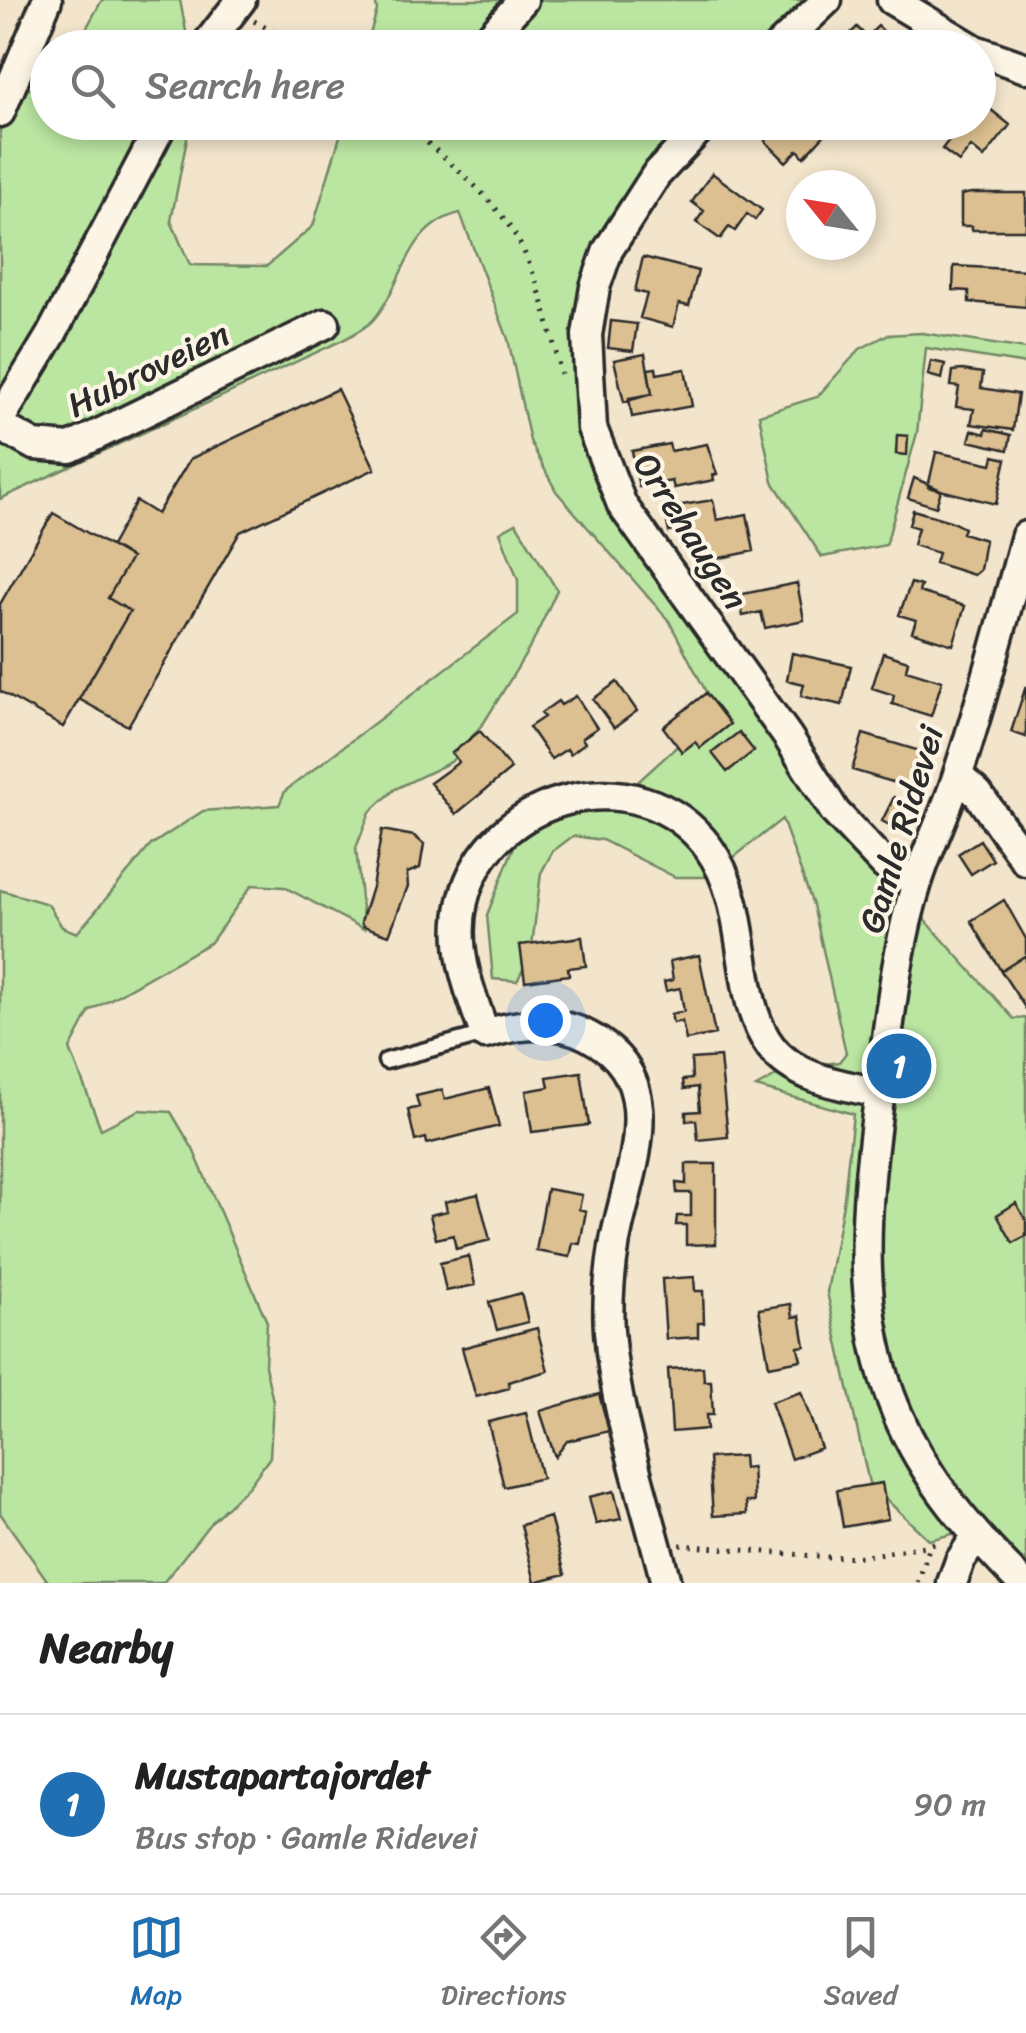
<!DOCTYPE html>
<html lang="en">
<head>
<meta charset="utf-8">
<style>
	:root { --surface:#fff; --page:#f2f2f2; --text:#222; --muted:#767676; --line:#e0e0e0; --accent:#1f6fb2 }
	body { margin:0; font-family:Sriracha,sans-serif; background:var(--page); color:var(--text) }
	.compass { position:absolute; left:786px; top:170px; width:90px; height:90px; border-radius:50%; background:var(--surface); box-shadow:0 5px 15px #0003; rotate:300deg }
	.you { position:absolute; left:545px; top:1020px; width:35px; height:35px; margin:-25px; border:8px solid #fff; border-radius:50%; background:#1a73e8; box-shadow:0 0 0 15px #1a73e833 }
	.badge { display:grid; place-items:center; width:65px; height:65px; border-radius:50%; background:var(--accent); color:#fff; font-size:32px; font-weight:700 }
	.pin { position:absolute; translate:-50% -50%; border:5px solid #fff; box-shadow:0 2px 10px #0006 }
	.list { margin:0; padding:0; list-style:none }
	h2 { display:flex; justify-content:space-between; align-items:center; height:130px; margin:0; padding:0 40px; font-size:42px }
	h2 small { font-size:32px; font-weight:400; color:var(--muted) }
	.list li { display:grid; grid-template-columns:65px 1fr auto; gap:30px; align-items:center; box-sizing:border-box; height:180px; padding:0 40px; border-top:2px solid var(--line) }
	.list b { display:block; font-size:38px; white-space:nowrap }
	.list p { margin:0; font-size:32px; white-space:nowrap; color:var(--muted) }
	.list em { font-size:32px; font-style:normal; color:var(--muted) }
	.icon { flex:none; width:55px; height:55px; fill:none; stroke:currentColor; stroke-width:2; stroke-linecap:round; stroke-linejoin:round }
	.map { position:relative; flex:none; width:1026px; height:1583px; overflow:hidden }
	.search { position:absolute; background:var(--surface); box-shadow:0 5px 15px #0003; left:30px; right:30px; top:30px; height:110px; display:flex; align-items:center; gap:25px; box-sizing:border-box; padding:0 35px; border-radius:55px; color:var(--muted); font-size:38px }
	.sheet { height:310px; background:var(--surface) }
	nav { display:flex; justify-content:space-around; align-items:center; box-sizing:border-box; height:140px; border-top:2px solid var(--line); background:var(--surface); font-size:28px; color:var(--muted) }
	nav a { display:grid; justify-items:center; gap:5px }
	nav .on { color:var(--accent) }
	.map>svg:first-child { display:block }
	.green { fill:#bbe6a2; stroke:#738866; stroke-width:2.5 }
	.building { fill:#ddc091; stroke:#2b2b2b; stroke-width:2.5 }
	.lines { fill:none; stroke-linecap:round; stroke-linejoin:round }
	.service-casing { stroke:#2b2b2b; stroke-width:21 }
	.minor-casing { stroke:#2b2b2b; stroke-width:35 }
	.path { stroke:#2b2b2b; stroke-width:5; stroke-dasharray:2.5 8; stroke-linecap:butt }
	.service { stroke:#fcf5e5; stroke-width:14 }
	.minor { stroke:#fcf5e5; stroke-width:28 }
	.labels { text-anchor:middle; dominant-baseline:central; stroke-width:8; stroke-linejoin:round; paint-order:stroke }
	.street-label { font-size:35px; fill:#2b2b2b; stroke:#fcf5e5 }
</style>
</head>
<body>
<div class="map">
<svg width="1026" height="1583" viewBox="0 0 1026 1583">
	<rect width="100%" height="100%" fill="#f3e5cc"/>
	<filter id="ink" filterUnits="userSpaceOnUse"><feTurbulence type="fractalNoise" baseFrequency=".01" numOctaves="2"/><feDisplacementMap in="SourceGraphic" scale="20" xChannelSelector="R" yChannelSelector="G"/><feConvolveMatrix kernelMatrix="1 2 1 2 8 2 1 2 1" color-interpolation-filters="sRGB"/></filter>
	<g filter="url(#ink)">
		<!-- green -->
		<path class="green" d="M 102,0 L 180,0 L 189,47 L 76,47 Z
			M 375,0 L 813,0 L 771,47 L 366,48 L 377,10 Z
			M 47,80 L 48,122 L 190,123 L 171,221 L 190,265 L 267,266 L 313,226 L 344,123 L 704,123 L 604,235 L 599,446 L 851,837 L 1014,1019 L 1026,1018 L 1026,1576 L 960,1532 L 929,1540 L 869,1483 L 827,1292 L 844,1198 L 853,1114 L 756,1087 L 789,1069 L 839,1062 L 846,1053 L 813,905 L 782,819 L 709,877 L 675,877 L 602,840 L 573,836 L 553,851 L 541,873 L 531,954 L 517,981 L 493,979 L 487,915 L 515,844 L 564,793 L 629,790 L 716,711 L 669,621 L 556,491 L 530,441 L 508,339 L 460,213 C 406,226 405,282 374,319 C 366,329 351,335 341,341 L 0,499 L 0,91 L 11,98 Z
			M 922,333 L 1026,349 L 1026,364 L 926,348 L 917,433 L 886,545 L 822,557 L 773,482 L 759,415 L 817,397 L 860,349 L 887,335 Z
			M 516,523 L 557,590 L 532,644 L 485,721 L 451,762 L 395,789 L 370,812 L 356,848 L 364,929 L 284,887 L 252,885 L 211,942 L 90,1011 L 70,1049 L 101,1129 L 139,1110 L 171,1112 L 193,1149 L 267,1322 L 265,1366 L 273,1401 L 270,1457 L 249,1486 L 212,1521 L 163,1583 L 49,1583 L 0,1513 L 0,890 L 48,904 L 62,927 L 77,933 L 151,845 L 203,811 L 279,805 L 285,791 L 518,614 L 518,580 L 500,532 Z"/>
		<!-- building -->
		<path class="building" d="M 878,26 L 900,48 L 837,47 L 857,27 L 867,37 Z
			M 980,101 L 1010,125 L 984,158 L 971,147 L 959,162 L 942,149 L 963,122 L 978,122 Z
			M 768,122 L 819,122 L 828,131 L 804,157 L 798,150 L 786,162 L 765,141 L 776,130 Z
			M 712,173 L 762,210 L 755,220 L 747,214 L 735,231 L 729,227 L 720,239 L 696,222 L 704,211 L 692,202 Z
			M 971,193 L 1026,193 L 1026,230 L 972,230 L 972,226 L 961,226 L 961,195 Z
			M 643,257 L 698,271 L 689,306 L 679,304 L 673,327 L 640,318 L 647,294 L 635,291 Z
			M 954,266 L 1026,270 L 1026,307 L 969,302 L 969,291 L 953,290 Z
			M 611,321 L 637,324 L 633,351 L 608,348 Z
			M 645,354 L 652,394 L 624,402 L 614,360 Z
			M 931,361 L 945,364 L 942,379 L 928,375 Z
			M 656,368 L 657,374 L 685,369 L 692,406 L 632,417 L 629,398 L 652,394 L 648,369 Z
			M 962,370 L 983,373 L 981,388 L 1018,394 L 1013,430 L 971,424 L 974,409 L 956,407 L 959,387 L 951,386 L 953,371 Z
			M 337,389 L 375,469 L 240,532 L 128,726 L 79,699 L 130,611 L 108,598 L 131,558 L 111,546 L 136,501 L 157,514 L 190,459 Z
			M 986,429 L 1011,435 L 1008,450 L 969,441 L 972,430 L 985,434 Z
			M 897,435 L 908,436 L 907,455 L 896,454 Z
			M 669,444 L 671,451 L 707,444 L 717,474 L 713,475 L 714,480 L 674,488 L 672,481 L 639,487 L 632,451 Z
			M 936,452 L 992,464 L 994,456 L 1006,459 L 996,504 L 928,487 Z
			M 914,478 L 941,490 L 936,507 L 908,498 Z
			M 713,500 L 717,520 L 747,514 L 754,551 L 701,562 L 697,545 L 692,546 L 689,528 L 669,532 L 664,508 Z
			M 913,510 L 950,521 L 964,528 L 962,533 L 985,540 L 980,570 L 974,575 L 935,563 L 938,553 L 913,545 L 918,528 L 909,525 Z
			M 53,513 L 131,558 L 108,598 L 130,611 L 63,727 L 0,691 L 0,604 Z
			M 797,583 L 804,620 L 765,628 L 761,612 L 743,616 L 738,595 Z
			M 911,583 L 921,586 L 919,592 L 965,606 L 953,645 L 912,632 L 916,620 L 899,615 Z
			M 792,653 L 851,666 L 842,705 L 801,696 L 804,684 L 787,680 Z
			M 883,653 L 908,661 L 906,670 L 942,681 L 931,716 L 892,704 L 894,695 L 872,688 Z
			M 617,682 L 637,711 L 614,728 L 593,699 Z
			M 1026,686 L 1026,737 L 1011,732 Z
			M 706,693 L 730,724 L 700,748 L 695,742 L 682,752 L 663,727 Z
			M 576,696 L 597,728 L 582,738 L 585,743 L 570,754 L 567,749 L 551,759 L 529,727 L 544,717 L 541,713 L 558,701 L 561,705 Z
			M 480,731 L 511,769 L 456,814 L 430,783 L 459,762 L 452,753 Z
			M 739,732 L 754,751 L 727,772 L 712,753 Z
			M 863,734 L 920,751 L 909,787 L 852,770 Z
			M 894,797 L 919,810 L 906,834 L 882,821 Z
			M 382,830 L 414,836 L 424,844 L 420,868 L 407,873 L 408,886 L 389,935 L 363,926 L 361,922 L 372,887 Z
			M 980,840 L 993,860 L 971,874 L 958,854 Z
			M 1004,900 L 1026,939 L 1026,955 L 1001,971 L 971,921 Z
			M 582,937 L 586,966 L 568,968 L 569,975 L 525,981 L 520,945 Z
			M 699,955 L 715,1034 L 686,1040 L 682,1021 L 673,1023 L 671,1014 L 684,1011 L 680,988 L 666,991 L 664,982 L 673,980 L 670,961 Z
			M 1026,955 L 1026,1009 L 1001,971 Z
			M 720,1057 L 728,1137 L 698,1140 L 696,1120 L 686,1121 L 686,1112 L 700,1111 L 698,1087 L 684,1089 L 683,1080 L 692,1079 L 691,1059 Z
			M 581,1072 L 589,1125 L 532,1132 L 526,1091 L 549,1087 L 547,1077 Z
			M 489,1088 L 499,1126 L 427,1144 L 426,1138 L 415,1141 L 408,1110 L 419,1107 L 416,1096 L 442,1090 L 445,1099 Z
			M 686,1164 L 716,1164 L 716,1244 L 686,1245 L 686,1225 L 676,1225 L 677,1216 L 691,1216 L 691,1193 L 677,1193 L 676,1183 L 686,1184 Z
			M 547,1189 L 582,1195 L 579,1209 L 586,1211 L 580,1244 L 573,1243 L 570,1257 L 536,1251 Z
			M 478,1194 L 490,1240 L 456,1249 L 453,1235 L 436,1239 L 430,1215 L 447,1211 L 445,1202 Z
			M 1016,1203 L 1026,1220 L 1026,1236 L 1013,1243 L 997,1215 Z
			M 469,1256 L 475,1285 L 446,1291 L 440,1263 Z
			M 694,1277 L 695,1291 L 703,1291 L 704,1323 L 698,1323 L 698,1337 L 666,1339 L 662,1279 Z
			M 521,1293 L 528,1322 L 497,1330 L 489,1302 Z
			M 791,1304 L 793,1317 L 800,1316 L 805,1346 L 798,1347 L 801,1360 L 769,1366 L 759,1309 Z
			M 537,1328 L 548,1371 L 508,1382 L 509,1388 L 476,1397 L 462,1348 Z
			M 703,1367 L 704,1381 L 711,1381 L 713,1415 L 706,1415 L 707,1429 L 672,1432 L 668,1369 Z
			M 801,1392 L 821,1448 L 791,1459 L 771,1402 Z
			M 599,1394 L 609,1431 L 567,1441 L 555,1457 L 540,1411 Z
			M 526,1413 L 542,1478 L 504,1487 L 488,1422 Z
			M 743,1456 L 744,1468 L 752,1467 L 754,1502 L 746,1502 L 747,1514 L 713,1516 L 709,1458 Z
			M 882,1483 L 888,1519 L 843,1527 L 837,1490 Z
			M 614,1491 L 621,1519 L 596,1524 L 589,1497 Z
			M 550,1517 L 565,1574 L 535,1582 L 521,1525 Z"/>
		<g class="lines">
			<!-- service casing -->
			<g class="service-casing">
				<path id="service" d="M 386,1061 L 485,1034"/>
			</g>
			<!-- minor casing -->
			<g class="minor-casing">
				<path id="minor" d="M 892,0 L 972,48
					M 204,48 L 241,0
					M 480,48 L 523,0
					M 777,48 L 827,0
					M 978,51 L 1026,68
					M 0,112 L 47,0
					M 706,122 L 656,175 L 608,250 L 595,287 L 587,335 L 592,428 L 622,505 L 788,737 L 835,812 L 885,865 L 917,883
					M 0,419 L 51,335 L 163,122
					M 0,426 L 34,445 L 70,448 L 325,324
					M 958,776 L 978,794 L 1026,861
					M 666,1583 C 646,1501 615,1416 609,1331 C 607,1301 610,1270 615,1241 C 628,1171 673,1080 588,1036 C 557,1019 518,1024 485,1034 C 469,990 452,948 463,901 C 489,794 639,755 708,847 C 753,908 732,996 771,1047 C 796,1079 842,1085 880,1093
					M 952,1583 L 960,1561 L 976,1537
					M 1022,1583 C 972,1533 925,1480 897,1413 C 854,1312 865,1205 879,1099 C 889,1028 895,952 917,883 C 928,847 946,813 957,777 C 983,698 1004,616 1026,536"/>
			</g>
			<!-- path -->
			<path class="path" d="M 254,21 L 302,48
				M 404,122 C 443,158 492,194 518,240 C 540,281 550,329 561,374
				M 680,1545 L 828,1557 L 866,1556 L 930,1545
				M 918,1583 L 930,1545 L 941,1540"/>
			<!-- service -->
			<use href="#service" class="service"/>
			<!-- minor -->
			<use href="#minor" class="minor"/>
		</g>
	</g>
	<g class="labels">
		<!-- street labels -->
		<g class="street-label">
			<text transform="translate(148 369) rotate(-26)">Hubroveien</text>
			<text transform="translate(691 531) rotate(57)">Orrehaugen</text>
			<text transform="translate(901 829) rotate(-73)">Gamle Ridevei</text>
		</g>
	</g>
</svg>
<svg class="compass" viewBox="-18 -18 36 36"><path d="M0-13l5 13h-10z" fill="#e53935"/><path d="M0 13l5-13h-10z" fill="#767676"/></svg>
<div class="you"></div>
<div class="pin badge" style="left:899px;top:1066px">1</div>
<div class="search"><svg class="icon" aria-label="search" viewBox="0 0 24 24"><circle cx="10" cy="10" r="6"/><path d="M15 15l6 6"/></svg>Search here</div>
</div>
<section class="sheet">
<h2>Nearby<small></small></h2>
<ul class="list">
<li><span class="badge">1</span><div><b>Mustapartajordet</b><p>Bus stop · Gamle Ridevei</p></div><em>90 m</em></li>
</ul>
</section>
<nav>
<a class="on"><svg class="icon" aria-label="map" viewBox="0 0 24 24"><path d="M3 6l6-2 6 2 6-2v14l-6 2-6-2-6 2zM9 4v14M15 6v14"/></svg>Map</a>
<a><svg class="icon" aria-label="directions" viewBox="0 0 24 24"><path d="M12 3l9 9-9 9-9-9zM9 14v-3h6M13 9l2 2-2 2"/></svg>Directions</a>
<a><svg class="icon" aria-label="saved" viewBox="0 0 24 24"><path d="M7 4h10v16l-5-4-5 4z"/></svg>Saved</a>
</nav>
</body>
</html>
